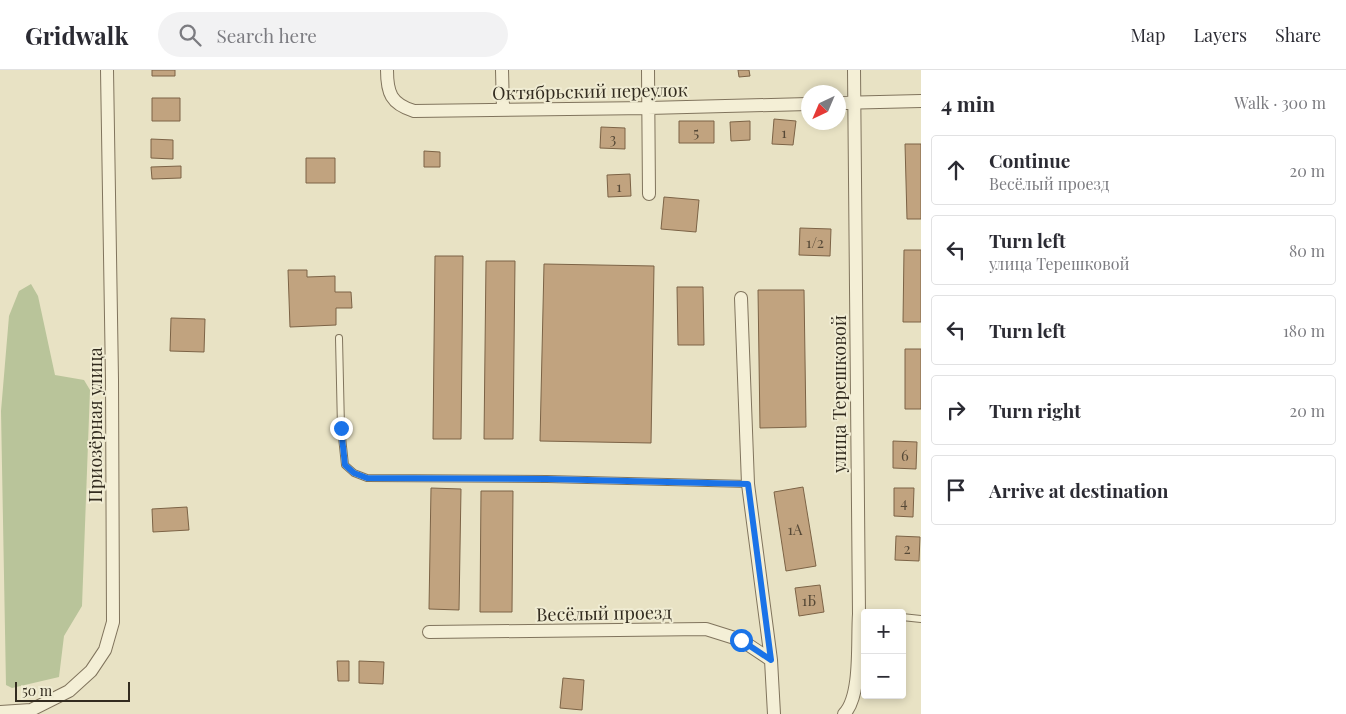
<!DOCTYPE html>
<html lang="en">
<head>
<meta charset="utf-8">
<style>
	:root { --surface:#fff; --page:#f2f2f3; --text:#2b2b33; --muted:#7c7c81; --line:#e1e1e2 }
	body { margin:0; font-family:"Playfair Display",serif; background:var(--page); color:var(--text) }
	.controls { position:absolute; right:15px; bottom:15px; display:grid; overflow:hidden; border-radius:5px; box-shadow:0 2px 8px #0003 }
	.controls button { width:45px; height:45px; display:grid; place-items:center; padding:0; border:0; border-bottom:1px solid var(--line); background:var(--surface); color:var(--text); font:25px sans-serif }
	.compass { position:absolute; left:801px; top:15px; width:45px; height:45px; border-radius:50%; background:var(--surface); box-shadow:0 2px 8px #0003; rotate:224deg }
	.scale { position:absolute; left:15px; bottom:12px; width:115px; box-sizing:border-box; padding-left:5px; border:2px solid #322b1f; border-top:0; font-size:14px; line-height:18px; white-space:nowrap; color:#322b1f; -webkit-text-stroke:4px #f0ecd3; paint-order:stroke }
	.stop { position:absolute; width:15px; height:15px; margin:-11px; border:4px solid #1a73e8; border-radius:50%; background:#fff }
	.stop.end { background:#1a73e8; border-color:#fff; box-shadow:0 1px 5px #0008 }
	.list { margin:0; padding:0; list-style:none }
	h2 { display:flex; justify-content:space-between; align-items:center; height:65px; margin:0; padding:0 20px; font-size:21px }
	h2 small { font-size:16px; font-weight:400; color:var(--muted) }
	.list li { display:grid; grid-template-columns:32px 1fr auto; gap:15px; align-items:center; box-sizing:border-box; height:70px; margin:0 10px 10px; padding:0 10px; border:1px solid var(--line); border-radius:5px }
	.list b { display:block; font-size:19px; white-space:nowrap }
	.list p { margin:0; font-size:16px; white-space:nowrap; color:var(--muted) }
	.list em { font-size:16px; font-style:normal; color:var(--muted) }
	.icon { flex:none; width:28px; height:28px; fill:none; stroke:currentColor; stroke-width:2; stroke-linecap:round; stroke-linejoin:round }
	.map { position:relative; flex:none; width:921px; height:644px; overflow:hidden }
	header { display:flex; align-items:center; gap:30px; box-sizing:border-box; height:70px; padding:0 25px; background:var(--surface); border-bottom:1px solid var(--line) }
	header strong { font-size:24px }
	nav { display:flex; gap:28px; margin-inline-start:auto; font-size:18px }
	.search { width:350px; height:45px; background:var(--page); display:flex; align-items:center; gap:12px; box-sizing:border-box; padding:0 18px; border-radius:28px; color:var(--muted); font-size:19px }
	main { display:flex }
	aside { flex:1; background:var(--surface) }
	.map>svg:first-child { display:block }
	.green { fill:#b9c49a }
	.building { fill:#c1a37f; stroke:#7c6346 }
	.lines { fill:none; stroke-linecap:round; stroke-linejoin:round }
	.lane-casing { stroke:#80745d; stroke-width:8 }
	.street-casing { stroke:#80745d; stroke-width:14 }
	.lane { stroke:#f4efd6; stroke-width:6 }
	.street { stroke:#f4efd6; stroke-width:12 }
	.route { stroke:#1a73e8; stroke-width:6 }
	.labels { text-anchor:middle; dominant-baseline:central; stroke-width:4; stroke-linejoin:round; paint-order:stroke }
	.number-label { font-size:15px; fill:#564937 }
	.street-label { font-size:18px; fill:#322b1f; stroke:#f0ecd3 }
</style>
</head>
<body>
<header>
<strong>Gridwalk</strong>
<div class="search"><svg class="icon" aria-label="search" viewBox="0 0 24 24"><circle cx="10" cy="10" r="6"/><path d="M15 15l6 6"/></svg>Search here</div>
<nav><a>Map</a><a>Layers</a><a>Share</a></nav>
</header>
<main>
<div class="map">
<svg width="921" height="644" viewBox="0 0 921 644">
	<rect width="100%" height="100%" fill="#e8e2c4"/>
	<!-- green -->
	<path class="green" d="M 31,214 L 38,226 L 55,305 L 84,310 L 90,320 L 82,536 L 64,566 L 59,607 L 12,618 L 6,615 L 1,341 L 9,246 L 19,221 Z"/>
	<!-- building -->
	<path class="building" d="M 152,0 L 175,0 L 175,6 L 152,6 Z
		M 738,0 L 749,0 L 750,6 L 739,7 Z
		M 152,28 L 180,28 L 180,51 L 152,51 Z
		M 774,49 L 796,51 L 793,75 L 772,74 Z
		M 679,51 L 714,51 L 714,73 L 679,73 Z
		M 750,51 L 750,70 L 731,71 L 730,52 Z
		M 601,57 L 625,58 L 625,79 L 600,78 Z
		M 151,69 L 173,70 L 173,89 L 151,88 Z
		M 905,74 L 921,74 L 921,149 L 907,149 Z
		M 424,81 L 440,82 L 440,97 L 424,97 Z
		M 306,88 L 335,88 L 335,113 L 306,113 Z
		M 181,96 L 181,108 L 152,109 L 151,97 Z
		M 630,104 L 631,126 L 608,127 L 607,105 Z
		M 664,127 L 699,130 L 696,162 L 661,159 Z
		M 800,158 L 831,159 L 830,186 L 799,185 Z
		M 904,180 L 921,180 L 921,252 L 903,252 Z
		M 435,186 L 463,186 L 461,369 L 433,369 Z
		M 486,191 L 515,191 L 513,369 L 484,369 Z
		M 544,194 L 654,196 L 651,373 L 540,371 Z
		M 288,200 L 307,200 L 307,207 L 335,206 L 335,222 L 351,222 L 352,238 L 336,238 L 336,255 L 290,257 Z
		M 677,217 L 703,217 L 704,275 L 678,275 Z
		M 758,220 L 804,220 L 806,357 L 760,358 Z
		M 171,248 L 205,249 L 204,282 L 170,281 Z
		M 905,279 L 921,279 L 921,339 L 905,339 Z
		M 893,371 L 917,372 L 916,399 L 893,398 Z
		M 803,417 L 816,496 L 786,501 L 774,422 Z
		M 431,418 L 461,419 L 459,540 L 429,539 Z
		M 894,418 L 914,418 L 913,447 L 894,446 Z
		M 481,421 L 513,421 L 512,542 L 480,542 Z
		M 187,437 L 189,460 L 153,462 L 152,439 Z
		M 896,466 L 920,467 L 919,491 L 895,490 Z
		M 820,515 L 824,542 L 799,546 L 795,518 Z
		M 337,591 L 349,591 L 349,611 L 338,611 Z
		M 359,591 L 384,592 L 383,614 L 359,613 Z
		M 563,608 L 584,610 L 582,640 L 560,638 Z"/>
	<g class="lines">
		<!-- lane casing -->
		<g class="lane-casing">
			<path id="lane" d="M 339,268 L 341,358 L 345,395 L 354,403 L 367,408 L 547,409 L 748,414
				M 902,547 L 921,549"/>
		</g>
		<!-- street casing -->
		<g class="street-casing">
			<path id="street" d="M 387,0 C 387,23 391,34 414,41 L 648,38 L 808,34
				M 502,0 L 503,39
				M 648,0 L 649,124
				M 838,33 L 921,31
				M 741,228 L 748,414 L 771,590 L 774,644
				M 429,562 L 706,559 L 741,570 L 771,590
				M 0,642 L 31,640 L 69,621 L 91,601 L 105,580 L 113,552 L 112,309 L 107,0
				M 844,644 C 862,626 857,570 859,544 L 854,0"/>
		</g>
		<!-- lane -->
		<use href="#lane" class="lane"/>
		<!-- street -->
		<use href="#street" class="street"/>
	</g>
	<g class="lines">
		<!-- route -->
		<path class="route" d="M 341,358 L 345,395 L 354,403 L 367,408 L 547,409 L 748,414 L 771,590 L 741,570"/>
	</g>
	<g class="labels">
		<!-- number labels -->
		<g class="number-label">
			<text x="696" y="62">5</text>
			<text x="784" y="62">1</text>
			<text x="613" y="68">3</text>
			<text x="619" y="116">1</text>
			<text x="815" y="172">1/2</text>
			<text x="905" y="385">6</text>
			<text x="904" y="432">4</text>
			<text x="795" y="459">1А</text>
			<text x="907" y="478">2</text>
			<text x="809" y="530">1Б</text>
		</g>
		<!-- street labels -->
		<g class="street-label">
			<text transform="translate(590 21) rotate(-1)">Октябрьский переулок</text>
			<text transform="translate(839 324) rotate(-90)">улица Терешковой</text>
			<text transform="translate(95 355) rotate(-90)">Приозёрная улица</text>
			<text transform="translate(604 543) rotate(-1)">Весёлый проезд</text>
		</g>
	</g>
</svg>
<div class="controls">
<button>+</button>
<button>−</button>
</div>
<svg class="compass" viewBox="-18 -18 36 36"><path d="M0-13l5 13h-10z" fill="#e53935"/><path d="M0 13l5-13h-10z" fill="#7c7c81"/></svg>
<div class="scale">50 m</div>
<div class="stop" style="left:741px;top:570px"></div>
<div class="stop end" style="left:341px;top:358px"></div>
</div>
<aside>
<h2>4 min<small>Walk · 300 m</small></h2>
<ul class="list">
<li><svg class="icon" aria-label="ahead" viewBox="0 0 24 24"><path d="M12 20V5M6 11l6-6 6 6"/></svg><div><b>Continue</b><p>Весёлый проезд</p></div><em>20 m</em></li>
<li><svg class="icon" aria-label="left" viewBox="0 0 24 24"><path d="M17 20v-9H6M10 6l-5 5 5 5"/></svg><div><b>Turn left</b><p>улица Терешковой</p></div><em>80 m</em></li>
<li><svg class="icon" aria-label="left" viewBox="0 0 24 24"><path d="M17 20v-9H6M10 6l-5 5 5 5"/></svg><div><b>Turn left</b></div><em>180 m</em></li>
<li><svg class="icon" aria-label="right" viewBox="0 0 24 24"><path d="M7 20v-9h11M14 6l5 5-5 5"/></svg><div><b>Turn right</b></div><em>20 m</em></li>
<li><svg class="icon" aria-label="arrive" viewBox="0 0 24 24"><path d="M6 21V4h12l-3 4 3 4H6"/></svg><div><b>Arrive at destination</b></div></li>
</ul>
</aside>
</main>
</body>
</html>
